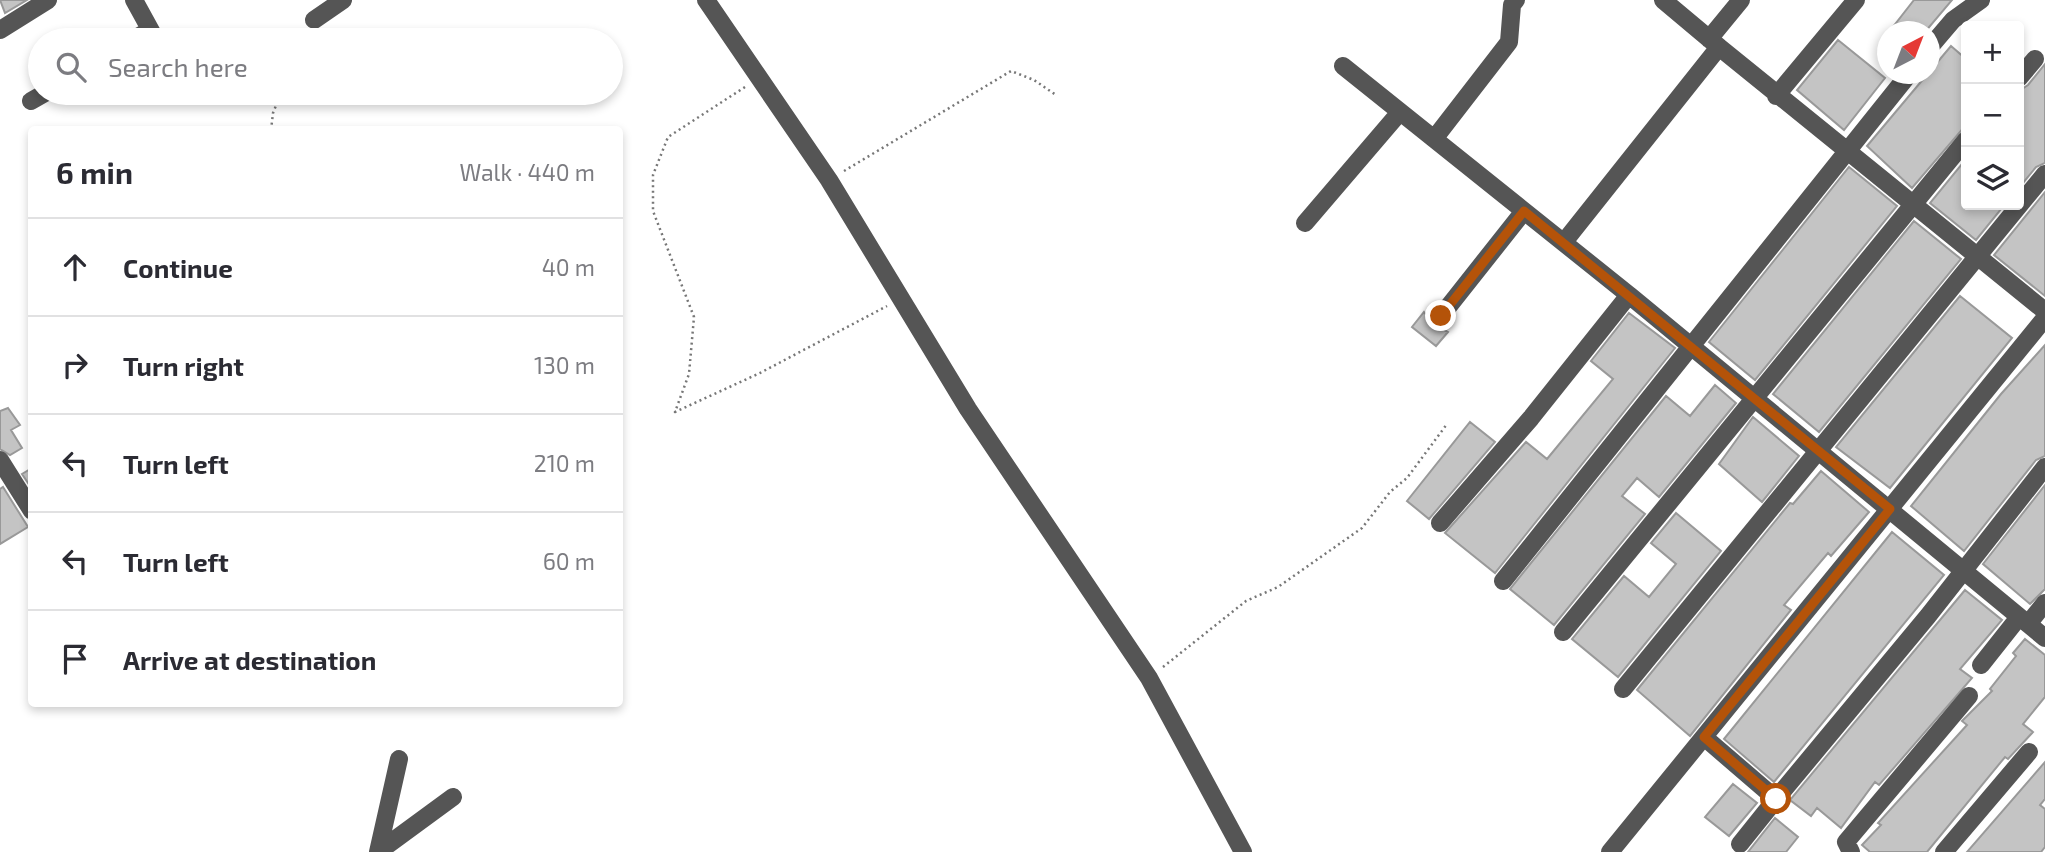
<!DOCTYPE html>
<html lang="en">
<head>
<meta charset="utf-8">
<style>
	:root { --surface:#fff; --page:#f2f2f3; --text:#2b2b33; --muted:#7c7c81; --line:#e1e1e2 }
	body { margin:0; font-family:"Exo 2",sans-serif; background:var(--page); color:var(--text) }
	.controls { position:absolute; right:21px; top:21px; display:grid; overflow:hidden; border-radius:7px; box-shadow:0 4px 10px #0003 }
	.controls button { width:63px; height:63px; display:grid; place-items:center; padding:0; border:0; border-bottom:2px solid var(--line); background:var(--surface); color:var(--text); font:35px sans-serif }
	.compass { position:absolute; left:1877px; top:21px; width:63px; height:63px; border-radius:50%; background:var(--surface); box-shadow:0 4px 10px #0003; rotate:42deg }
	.stop { position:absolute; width:21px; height:21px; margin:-16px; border:5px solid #b45309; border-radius:50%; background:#fff }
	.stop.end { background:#b45309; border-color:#fff; box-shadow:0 2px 7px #0008 }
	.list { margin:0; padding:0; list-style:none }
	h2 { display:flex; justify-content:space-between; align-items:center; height:91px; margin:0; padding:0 28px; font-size:30px }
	h2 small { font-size:23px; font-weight:400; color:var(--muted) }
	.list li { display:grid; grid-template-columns:46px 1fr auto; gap:21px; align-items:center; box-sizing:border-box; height:98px; padding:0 28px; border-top:2px solid var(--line) }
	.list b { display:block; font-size:26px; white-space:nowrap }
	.list em { font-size:23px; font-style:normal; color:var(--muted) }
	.icon { flex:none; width:38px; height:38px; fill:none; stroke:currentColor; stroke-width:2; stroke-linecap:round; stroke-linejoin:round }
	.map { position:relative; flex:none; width:2045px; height:852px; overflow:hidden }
	.search { position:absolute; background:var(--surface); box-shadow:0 4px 10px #0003; left:28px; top:28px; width:595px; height:77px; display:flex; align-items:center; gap:18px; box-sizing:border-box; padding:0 24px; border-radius:38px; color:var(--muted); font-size:26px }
	.panel { position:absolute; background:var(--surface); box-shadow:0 4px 10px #0003; left:28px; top:126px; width:595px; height:581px; border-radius:7px }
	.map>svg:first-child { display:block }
	.building { fill:#c4c4c4; stroke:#999; stroke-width:2 }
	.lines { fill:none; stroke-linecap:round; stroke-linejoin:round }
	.path { stroke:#777; stroke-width:2.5; stroke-dasharray:2 3.5; stroke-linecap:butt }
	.minor { stroke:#555; stroke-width:18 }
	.route { stroke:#b45309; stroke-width:9 }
</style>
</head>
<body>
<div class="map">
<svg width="2045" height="852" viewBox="0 0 2045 852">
	<rect width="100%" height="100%" fill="#fff"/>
	<!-- building -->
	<path class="building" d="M 0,0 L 27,0 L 5,13 Z
		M 1914,0 L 1952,0 L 1925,32 L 1889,32 Z
		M 1838,40 L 1885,78 L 1844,130 L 1797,90 Z
		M 1951,46 L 1966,59 L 1966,125 L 1912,188 L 1867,146 Z
		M 2045,64 L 2045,163 L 2036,167 L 2019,188 L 2019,91 L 2028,85 Z
		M 1966,159 L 1966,205 L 1998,205 L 2002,208 L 1976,240 L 1930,203 Z
		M 1849,167 L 1897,206 L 1755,380 L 1709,342 Z
		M 2045,192 L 2045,296 L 1994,255 Z
		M 1914,221 L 1961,259 L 1819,432 L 1773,394 Z
		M 1960,296 L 2012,338 L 1890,488 L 1836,447 Z
		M 1424,312 L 1433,324 L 1448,332 L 1436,346 L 1412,327 Z
		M 1629,313 L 1675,348 L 1495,573 L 1445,533 L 1526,442 L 1547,459 L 1613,379 L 1591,361 Z
		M 2045,345 L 2045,456 L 2036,460 L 1964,551 L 1911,506 L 2001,394 Z
		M 1715,385 L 1736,403 L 1659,497 L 1637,478 L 1622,496 L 1645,514 L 1554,625 L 1510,589 L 1666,396 L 1690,416 Z
		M 8,408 L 20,425 L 11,430 L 22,448 L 10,455 L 0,449 L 0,411 Z
		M 1753,417 L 1799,456 L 1762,502 L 1719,464 Z
		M 1470,422 L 1495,442 L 1429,519 L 1407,501 Z
		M 32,468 L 32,489 L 22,474 Z
		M 1821,471 L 1869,512 L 1831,556 L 1828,553 L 1784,605 L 1791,610 L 1690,736 L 1637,690 L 1790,503 L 1793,504 Z
		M 2045,485 L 2045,589 L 2030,604 L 1983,564 Z
		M 3,487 L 28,527 L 0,544 L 0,489 Z
		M 1676,513 L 1721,551 L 1618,677 L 1572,639 L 1624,576 L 1649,597 L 1676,564 L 1651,543 Z
		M 1892,532 L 1944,575 L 1774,782 L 1724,739 Z
		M 1965,590 L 2002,620 L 1960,669 L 1972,678 L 1879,785 L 1875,782 L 1841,828 L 1817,808 L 1811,816 L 1790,800 Z
		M 2025,639 L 2045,655 L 2045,697 L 2023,724 L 2033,732 L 2008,759 L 2005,757 L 1927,852 L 1870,852 L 1862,845 L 1881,825 L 1878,823 L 1967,725 L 1962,721 L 1992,691 L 1990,689 L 2016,656 L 2013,653 Z
		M 2045,762 L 2045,799 L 2040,805 L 2045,809 L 2045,847 L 2041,852 L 1967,852 Z
		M 1733,784 L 1757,803 L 1729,836 L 1705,817 Z
		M 1775,818 L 1798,837 L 1786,852 L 1748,852 Z"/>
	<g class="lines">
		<!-- path -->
		<path class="path" d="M 304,40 L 308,33
			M 745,87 L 668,137 L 653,175 L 653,211 L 694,317 L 689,374 L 675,412 L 760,373 L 887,306
			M 271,130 L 273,113 L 281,93
			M 844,171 L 1011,71 L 1034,80 L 1056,95
			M 1163,667 L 1246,601 L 1278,587 L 1362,528 L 1390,492 L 1407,478 L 1447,424"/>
		<!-- minor -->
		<path class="minor" d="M 134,0 L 156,40
			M 706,0 L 829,180 L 968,409 L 1149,678 L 1243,852
			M 1663,0 L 1719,47
			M 314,20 L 343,0
			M 0,30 L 48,0
			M 1709,39 L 1741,0
			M 132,40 L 150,30
			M 1930,47 L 1953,20 L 1981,0
			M 1343,66 L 1629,295
			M 2019,78 L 2035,59
			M 1776,96 L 1856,0
			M 31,101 L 45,93
			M 1434,139 L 1509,42 L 1512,5 L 1516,0
			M 1305,223 L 1400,112
			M 1564,242 L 1719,47 L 2045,311
			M 1441,316 L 1524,211
			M 0,460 L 32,511
			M 1440,523 L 1531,418 L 1629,295 L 2045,638
			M 1503,581 L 1909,74
			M 2028,624 L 2045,603
			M 1563,632 L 1966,140
			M 1981,665 L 2019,617
			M 1623,689 L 2045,174
			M 1704,737 L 1776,799 L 1928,616 L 2045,467
			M 1740,844 L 1776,799
			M 378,852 L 399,759
			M 378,852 L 453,797
			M 1610,852 L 2045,318
			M 1851,852 L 1846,842 L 1969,696
			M 1944,852 L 2029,752"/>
	</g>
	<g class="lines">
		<!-- route -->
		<path class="route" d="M 1441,316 L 1524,211 L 1890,509 L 1704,737 L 1776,799"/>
	</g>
</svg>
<div class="controls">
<button>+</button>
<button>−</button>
<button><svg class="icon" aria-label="layers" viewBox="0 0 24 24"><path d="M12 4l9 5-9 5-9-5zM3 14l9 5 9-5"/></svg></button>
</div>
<svg class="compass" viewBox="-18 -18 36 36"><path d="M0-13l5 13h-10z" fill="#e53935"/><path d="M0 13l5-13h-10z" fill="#7c7c81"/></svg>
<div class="stop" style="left:1776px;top:799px"></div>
<div class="stop end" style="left:1441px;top:316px"></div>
<div class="search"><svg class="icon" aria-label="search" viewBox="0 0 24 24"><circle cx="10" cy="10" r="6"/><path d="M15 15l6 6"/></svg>Search here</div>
<section class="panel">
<h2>6 min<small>Walk · 440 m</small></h2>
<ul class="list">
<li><svg class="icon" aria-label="ahead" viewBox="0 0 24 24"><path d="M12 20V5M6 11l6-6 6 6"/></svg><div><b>Continue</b></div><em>40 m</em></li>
<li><svg class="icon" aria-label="right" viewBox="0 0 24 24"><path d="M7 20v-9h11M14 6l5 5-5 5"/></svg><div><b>Turn right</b></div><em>130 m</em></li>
<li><svg class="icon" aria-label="left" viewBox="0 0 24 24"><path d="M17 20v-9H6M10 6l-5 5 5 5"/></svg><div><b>Turn left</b></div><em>210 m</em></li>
<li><svg class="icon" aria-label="left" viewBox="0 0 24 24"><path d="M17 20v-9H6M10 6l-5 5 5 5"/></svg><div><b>Turn left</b></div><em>60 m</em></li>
<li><svg class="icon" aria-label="arrive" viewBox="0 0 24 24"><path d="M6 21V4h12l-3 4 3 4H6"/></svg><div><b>Arrive at destination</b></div></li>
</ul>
</section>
</div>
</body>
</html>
